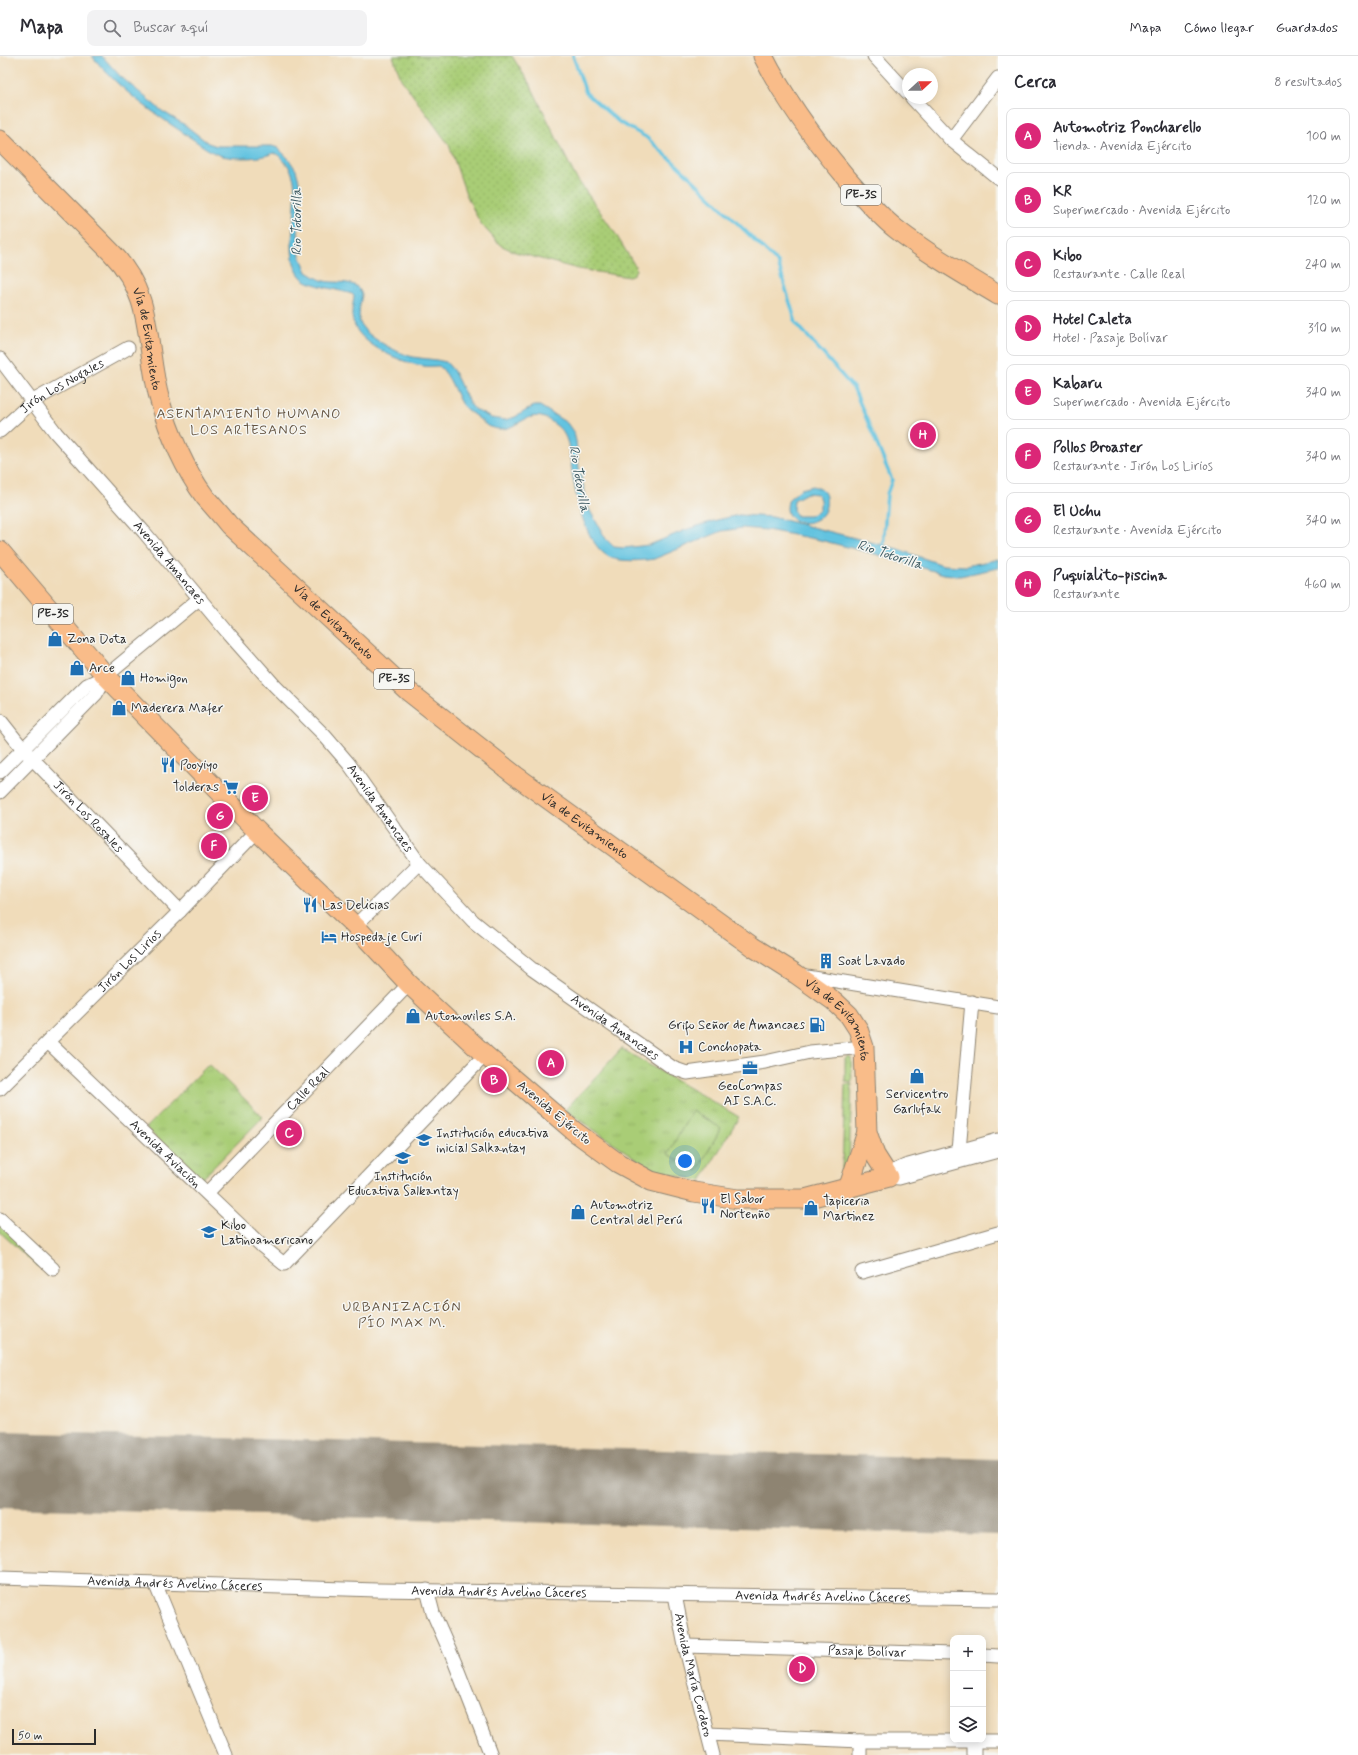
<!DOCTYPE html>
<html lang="es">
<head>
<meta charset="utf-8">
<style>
	:root { --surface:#fff; --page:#f2f2f3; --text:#2b2b33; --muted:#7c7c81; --line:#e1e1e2; --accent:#db2777 }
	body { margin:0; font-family:Mynerve,sans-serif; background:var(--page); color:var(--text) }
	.controls { position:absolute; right:12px; bottom:12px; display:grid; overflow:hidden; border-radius:8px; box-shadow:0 2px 10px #0003 }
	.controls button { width:36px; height:36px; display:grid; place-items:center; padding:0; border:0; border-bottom:1px solid var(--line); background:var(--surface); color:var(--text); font:20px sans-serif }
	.compass { position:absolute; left:902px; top:12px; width:36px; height:36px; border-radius:50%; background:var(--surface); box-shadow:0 2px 10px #0003; rotate:69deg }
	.scale { position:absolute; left:12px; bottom:10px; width:84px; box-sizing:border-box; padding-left:4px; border:2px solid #2b2b2b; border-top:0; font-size:11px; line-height:14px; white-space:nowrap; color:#2b2b2b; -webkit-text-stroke:3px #f6f6f2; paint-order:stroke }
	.you { position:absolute; left:685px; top:1105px; width:14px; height:14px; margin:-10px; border:3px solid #fff; border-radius:50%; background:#1a73e8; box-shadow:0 0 0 6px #1a73e833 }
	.badge { display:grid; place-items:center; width:26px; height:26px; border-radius:50%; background:var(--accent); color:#fff; font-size:13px; font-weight:700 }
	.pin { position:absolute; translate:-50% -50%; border:2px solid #fff; box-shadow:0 1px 4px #0006 }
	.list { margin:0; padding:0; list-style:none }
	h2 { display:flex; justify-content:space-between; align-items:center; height:52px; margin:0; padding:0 16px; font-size:17px }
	h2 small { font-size:13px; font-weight:400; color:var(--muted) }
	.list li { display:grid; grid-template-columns:26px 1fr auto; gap:12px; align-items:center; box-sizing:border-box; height:56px; margin:0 8px 8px; padding:0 8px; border:1px solid var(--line); border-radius:8px }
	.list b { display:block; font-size:15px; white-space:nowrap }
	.list p { margin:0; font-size:13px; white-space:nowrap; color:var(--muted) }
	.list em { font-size:13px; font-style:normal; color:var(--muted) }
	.icon { flex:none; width:22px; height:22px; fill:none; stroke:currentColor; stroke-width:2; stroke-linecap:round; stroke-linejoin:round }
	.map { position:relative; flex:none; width:998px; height:1699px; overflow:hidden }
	header { display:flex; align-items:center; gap:24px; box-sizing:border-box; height:56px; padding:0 20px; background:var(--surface); border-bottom:1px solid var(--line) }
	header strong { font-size:19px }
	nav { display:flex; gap:22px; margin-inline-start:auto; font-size:14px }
	.search { width:280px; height:36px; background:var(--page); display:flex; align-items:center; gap:10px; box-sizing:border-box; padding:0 14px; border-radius:8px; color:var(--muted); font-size:15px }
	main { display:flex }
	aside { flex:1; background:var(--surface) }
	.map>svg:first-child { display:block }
	.grass { fill:url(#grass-dots); stroke:#6a7c50 }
	.park { fill:url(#park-tufts); stroke:#6a7c50 }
	.pitch { fill:#a9cd76; stroke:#6a7c50 }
	.water { fill:#62c3e0; stroke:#467786; fill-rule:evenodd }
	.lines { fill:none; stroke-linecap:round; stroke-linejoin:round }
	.stream { stroke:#62c3e0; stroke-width:3.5 }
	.runway { stroke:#8e8472; stroke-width:76 }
	.minor-casing { stroke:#8e8472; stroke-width:15 }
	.highway-casing { stroke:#8e8472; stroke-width:21 }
	.minor { stroke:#fff; stroke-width:13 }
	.highway { stroke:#f9bc89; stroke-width:19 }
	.labels { text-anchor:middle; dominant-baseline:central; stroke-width:3; stroke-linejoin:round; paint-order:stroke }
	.shield { fill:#f6f6f2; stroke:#686867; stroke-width:1 }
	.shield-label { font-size:12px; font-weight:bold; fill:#2b2b2b }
	.street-label { font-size:13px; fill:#2b2b2b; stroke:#f6f6f2 }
	.poi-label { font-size:13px; fill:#2b2b2b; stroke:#f6f6f2; text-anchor:start }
	.water-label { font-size:14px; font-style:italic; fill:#3c5961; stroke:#f6f6f2 }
	.neighbourhood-label { font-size:14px; letter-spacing:1px; fill:#645441; stroke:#f6f6f2 }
</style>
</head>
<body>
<header>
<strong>Mapa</strong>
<div class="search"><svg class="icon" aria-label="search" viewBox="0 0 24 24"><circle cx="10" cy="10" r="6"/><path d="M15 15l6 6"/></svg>Buscar aquí</div>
<nav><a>Mapa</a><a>Cómo llegar</a><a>Guardados</a></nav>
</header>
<main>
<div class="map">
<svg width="998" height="1699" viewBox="0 0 998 1699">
	<defs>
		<pattern id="grass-dots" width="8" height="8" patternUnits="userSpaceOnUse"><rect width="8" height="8" fill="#a9cd76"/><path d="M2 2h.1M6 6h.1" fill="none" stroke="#92b066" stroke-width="1.8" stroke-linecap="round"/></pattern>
		<pattern id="park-tufts" width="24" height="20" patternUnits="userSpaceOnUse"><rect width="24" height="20" fill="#a9cd76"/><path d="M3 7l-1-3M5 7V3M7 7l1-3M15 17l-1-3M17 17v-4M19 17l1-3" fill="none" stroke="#92b066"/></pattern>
	</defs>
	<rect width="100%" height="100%" fill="#f6f6f2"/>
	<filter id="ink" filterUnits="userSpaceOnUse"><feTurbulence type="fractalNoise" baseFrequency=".025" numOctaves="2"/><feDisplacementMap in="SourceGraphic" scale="8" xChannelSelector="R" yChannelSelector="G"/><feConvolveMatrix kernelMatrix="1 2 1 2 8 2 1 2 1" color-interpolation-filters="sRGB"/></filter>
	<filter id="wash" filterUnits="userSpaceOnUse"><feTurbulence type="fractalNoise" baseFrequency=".012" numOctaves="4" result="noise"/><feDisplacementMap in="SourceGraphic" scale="16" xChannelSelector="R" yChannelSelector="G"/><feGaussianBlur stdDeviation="0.9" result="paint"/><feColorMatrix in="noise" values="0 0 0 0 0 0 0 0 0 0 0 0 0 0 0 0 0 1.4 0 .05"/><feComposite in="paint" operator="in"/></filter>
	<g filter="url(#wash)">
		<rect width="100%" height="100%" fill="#f0dcba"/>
		<!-- grass -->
		<path class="grass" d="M 393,0 L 512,0 L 531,30 L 575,120 L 615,177 L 635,210 L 636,214 L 632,220 L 629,221 L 578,213 L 515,196 L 500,189 L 482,169 L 476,159 L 466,138 L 449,89 L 401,23 Z"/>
		<!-- park -->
		<path class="park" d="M 623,991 L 622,993 L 739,1061 L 701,1125 L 651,1113 L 565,1054 Z
			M 848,1000 L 851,1001 L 852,1026 L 845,1025 L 845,1002 Z
			M 209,1008 L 263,1061 L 200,1125 L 146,1072 Z
			M 845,1028 L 852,1028 L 849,1108 L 846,1118 L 842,1113 Z
			M 0,1168 L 43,1208 L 37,1210 L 0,1176 Z"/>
		<!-- pitch -->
		<path class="pitch" d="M 692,1055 L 721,1072 L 697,1115 L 668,1098 Z"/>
		<!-- water -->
		<path class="water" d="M 92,0 L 102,0 L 120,20 L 162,55 L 185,69 L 208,87 L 217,90 L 272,90 L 278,92 L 288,102 L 296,114 L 302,136 L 299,147 L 298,194 L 307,216 C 312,219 318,223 324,225 C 336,228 357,222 362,239 C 360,248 358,257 360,266 C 363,280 400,298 413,301 C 424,303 435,303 446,306 L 453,314 L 469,346 L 474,353 L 491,362 L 505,364 L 515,361 L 534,350 L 540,350 L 567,367 L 574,377 L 576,385 L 579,412 L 589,453 L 606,483 L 614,491 L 624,492 L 649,489 L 688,473 L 717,464 L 739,459 L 772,461 L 894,492 L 943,509 L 966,510 L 998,503 L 998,512 L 960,520 L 944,518 L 879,499 L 820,484 L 767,474 L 743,472 L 722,475 L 654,503 C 643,505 618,506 609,501 C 583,486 575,436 571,408 C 568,393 570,381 557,370 C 526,343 519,382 490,371 C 486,370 482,365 478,362 C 473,358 466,354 462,349 C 454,336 451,320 439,310 C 434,310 428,311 423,310 C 402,307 361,289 354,268 C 350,258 353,251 354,240 L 352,238 C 340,234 312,230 303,223 C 275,197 313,130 283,104 C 280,101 278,98 274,97 C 259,103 238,103 222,100 C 211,97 200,88 191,82 C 155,58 119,34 92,0 Z
			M 813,430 C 819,432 825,434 826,441 C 832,475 776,475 789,443 L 801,433 ZM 807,437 L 817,438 C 821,443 821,448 819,454 L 810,460 L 797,460 L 793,454 L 794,444 Z"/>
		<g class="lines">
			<!-- stream -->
			<path class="stream" d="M 573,0 L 586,37 L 619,66 L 646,81 L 690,121 L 778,207 L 796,267 L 854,333 L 892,424 L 887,438 L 883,492"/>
			<!-- runway -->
			<path class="runway" d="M 0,1414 L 998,1441"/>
		</g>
	</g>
	<g filter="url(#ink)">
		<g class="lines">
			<!-- minor casing -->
			<g class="minor-casing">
				<g id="minor">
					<path d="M 874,0 L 908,37"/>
					<path d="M 912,42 L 951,84 L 998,122"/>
					<path d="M 951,84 L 998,22"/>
					<path id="s1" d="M 0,303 L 56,377 L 144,476 L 229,578 L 275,630 L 324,679 L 349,708 L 419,807 L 473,865 L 532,913 L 673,1012 L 687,1017 L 765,1006 L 810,996 L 864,991"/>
					<path id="s2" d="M 0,375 L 33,345 L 128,292"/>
					<path id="s3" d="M 0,664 L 23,693 L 180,855"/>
					<path d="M 0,716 L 87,629 L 106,620 L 200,542"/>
					<path d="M 0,736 L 96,638 L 106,620"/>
					<path d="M 355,870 L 419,807"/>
					<path d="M 800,919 L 998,951"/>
					<path id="s4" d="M 48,986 L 263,1191 L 284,1208 L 485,999"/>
					<path id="s5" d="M 0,1033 L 180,855 L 257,775"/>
					<path d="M 959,1095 L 972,946"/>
					<path d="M 889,1121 L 894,1115 L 905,1110 L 998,1084"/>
					<path d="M 889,1121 L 899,1122 L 998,1095"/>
					<path id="s6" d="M 207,1137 L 409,928"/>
					<path d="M 0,1163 L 53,1213"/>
					<path d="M 862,1216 L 998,1177"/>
					<path id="s7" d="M 0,1522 L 377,1534 L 998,1543"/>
					<path d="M 155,1527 L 226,1699"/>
					<path d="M 427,1534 L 433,1557 L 455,1607 L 491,1699"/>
					<path id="s8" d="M 675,1539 L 685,1590 L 713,1699"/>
					<path id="s9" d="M 685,1590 L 953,1598"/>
					<path d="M 983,1599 L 998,1600"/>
					<path d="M 708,1678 L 860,1685 L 998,1685"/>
					<path d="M 860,1699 L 860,1685"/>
					<path d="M 974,1699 L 974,1685"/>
				</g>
			</g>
			<!-- highway casing -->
			<g class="highway-casing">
				<g id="highway">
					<path d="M 763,0 C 785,44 814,83 845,120 C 861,138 877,158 896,173 C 928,198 963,218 998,239"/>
					<path id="s10" d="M 0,84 L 112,197 C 156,243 144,289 160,345 C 169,377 185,414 205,441 C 213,450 221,459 229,469 L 408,635 L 516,720 L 753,891 L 796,918 L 834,945 L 849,959 L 858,973 L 864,991 L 867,1076 L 875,1099 L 889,1121 L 805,1143 L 738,1143 L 694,1136 L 651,1125 L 618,1107 L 574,1075 L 485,999 L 409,928 L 355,870 L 257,775 L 106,620 L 0,495"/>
					<path d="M 848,1133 L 867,1076"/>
				</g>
			</g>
			<!-- minor -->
			<use href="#minor" class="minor"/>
			<!-- highway -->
			<use href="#highway" class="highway"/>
		</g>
	</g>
	<!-- icons -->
	<defs>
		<g id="shop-bare" transform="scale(1.2)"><path d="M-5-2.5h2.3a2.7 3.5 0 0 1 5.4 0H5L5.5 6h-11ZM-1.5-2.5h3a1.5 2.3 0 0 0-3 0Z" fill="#1f6fb2" stroke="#f6f6f2" stroke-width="2.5" paint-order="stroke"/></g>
		<g id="restaurant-bare" transform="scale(1.2)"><path d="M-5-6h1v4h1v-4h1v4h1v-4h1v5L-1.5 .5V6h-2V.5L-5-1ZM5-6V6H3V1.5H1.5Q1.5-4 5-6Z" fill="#1f6fb2" stroke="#f6f6f2" stroke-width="2.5" paint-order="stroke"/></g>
		<g id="supermarket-bare" transform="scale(1.2)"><path d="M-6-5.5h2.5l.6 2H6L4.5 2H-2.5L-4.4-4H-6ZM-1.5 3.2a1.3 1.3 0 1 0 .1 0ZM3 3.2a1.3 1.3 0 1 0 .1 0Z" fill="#1f6fb2" stroke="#f6f6f2" stroke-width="2.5" paint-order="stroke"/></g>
		<g id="hotel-bare" transform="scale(1.2)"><path d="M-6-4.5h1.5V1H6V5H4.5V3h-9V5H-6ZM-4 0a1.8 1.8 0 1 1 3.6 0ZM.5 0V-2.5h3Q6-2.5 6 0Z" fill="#1f6fb2" stroke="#f6f6f2" stroke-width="2.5" paint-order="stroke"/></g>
		<g id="building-bare" transform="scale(1.2)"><path d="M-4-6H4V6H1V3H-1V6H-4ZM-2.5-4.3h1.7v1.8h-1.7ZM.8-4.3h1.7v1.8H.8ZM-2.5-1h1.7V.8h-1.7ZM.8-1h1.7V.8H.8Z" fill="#1f6fb2" stroke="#f6f6f2" stroke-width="2.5" paint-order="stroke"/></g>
		<g id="fuel-bare" transform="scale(1.2)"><path d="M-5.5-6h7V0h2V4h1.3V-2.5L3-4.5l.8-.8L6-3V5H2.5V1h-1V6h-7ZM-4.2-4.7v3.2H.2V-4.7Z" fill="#1f6fb2" stroke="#f6f6f2" stroke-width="2.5" paint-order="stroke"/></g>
		<g id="hospital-bare" transform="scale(1.2)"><path d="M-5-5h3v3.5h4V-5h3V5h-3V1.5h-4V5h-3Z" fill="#1f6fb2" stroke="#f6f6f2" stroke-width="2.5" paint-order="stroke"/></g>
		<g id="office-bare" transform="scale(1.2)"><path d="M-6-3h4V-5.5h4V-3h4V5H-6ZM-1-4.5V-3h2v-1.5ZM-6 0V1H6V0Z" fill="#1f6fb2" stroke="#f6f6f2" stroke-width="2.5" paint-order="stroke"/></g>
		<g id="school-bare" transform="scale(1.2)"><path d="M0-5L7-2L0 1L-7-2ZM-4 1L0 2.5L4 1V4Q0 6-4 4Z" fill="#1f6fb2" stroke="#f6f6f2" stroke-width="2.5" paint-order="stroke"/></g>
	</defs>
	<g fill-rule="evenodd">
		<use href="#shop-bare" x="55" y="583"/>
		<use href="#shop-bare" x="77" y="612"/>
		<use href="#shop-bare" x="128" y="622"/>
		<use href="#shop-bare" x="119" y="652"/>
		<use href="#restaurant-bare" x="168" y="709"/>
		<use href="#supermarket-bare" x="231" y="731"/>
		<use href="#restaurant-bare" x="310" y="849"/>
		<use href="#hotel-bare" x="329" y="881"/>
		<use href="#building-bare" x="826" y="905"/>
		<use href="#shop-bare" x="413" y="960"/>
		<use href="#fuel-bare" x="817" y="969"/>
		<use href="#hospital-bare" x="686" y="991"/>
		<use href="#office-bare" x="750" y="1012"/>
		<use href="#shop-bare" x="917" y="1020"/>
		<use href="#school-bare" x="424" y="1084"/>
		<use href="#school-bare" x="403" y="1102"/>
		<use href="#restaurant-bare" x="708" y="1150"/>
		<use href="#shop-bare" x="811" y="1152"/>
		<use href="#shop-bare" x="578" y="1156"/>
		<use href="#school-bare" x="209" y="1176"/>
	</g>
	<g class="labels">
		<!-- shield labels -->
		<g class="shield">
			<rect x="841" y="129" width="40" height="20" rx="3"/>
			<rect x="33" y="548" width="40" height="20" rx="3"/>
			<rect x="374" y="613" width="40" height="20" rx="3"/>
		</g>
		<g class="shield-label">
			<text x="861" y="139">PE-3S</text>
			<text x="53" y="558">PE-3S</text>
			<text x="394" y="623">PE-3S</text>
		</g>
		<!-- street labels -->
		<g class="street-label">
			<text stroke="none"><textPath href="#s10" startOffset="254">Vía de Evitamiento</textPath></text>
			<text stroke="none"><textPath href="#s2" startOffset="77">Jirón Los Nogales</textPath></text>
			<text stroke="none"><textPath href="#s1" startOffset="265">Avenida Amancaes</textPath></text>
			<text stroke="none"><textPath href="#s10" startOffset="603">Vía de Evitamiento</textPath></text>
			<text stroke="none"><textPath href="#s1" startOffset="589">Avenida Amancaes</textPath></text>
			<text stroke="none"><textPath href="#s3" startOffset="131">Jirón Los Rosales</textPath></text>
			<text stroke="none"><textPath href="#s10" startOffset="927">Vía de Evitamiento</textPath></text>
			<text stroke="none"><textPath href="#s5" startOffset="182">Jirón Los Lirios</textPath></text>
			<text stroke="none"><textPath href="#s10" startOffset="1250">Vía de Evitamiento</textPath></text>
			<text stroke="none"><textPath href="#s1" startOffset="913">Avenida Amancaes</textPath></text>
			<text stroke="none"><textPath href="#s6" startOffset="145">Calle Real</textPath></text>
			<text transform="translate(554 1057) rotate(40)">Avenida Ejército</text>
			<text stroke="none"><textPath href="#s4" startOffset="162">Avenida Aviación</textPath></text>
			<text stroke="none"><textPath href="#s7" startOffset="175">Avenida Andrés Avelino Cáceres</textPath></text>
			<text stroke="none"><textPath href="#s7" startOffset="499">Avenida Andrés Avelino Cáceres</textPath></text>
			<text stroke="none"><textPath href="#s7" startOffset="823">Avenida Andrés Avelino Cáceres</textPath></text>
			<text stroke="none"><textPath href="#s9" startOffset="182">Pasaje Bolívar</textPath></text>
			<text stroke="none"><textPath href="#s8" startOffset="82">Avenida María Cordero</textPath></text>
		</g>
		<!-- poi labels -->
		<g class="poi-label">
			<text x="67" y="583">Zona Dota</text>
			<text x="89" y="612">Arce</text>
			<text x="140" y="622">Homigon</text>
			<text x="131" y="652">Maderera Mafer</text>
			<text x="180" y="709">Pooyiyo</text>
			<text x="219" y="731" text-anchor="end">Tolderas</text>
			<text x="322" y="849">Las Delicias</text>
			<text x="341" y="881">Hospedaje Curi</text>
			<text x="838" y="905">Soat Lavado</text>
			<text x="425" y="960">Automoviles S.A.</text>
			<text x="805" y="969" text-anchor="end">Grifo Señor de Amancaes</text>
			<text x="698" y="991">Conchopata</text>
			<text x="750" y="1030" text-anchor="middle">GeoCompas<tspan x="750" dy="15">AI S.A.C.</tspan></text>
			<text x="917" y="1038" text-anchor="middle">Servicentro<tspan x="917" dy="15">Garlufak</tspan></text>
			<text x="436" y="1077">Institución educativa<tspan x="436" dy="15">inicial Salkantay</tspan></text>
			<text x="403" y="1120" text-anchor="middle">Institución<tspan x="403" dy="15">Educativa Salkantay</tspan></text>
			<text x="720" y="1143">El Sabor<tspan x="720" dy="15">Nortenño</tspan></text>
			<text x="823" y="1145">Tapiceria<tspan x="823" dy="15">Martinez</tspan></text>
			<text x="590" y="1149">Automotriz<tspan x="590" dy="15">Central del Perú</tspan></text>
			<text x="221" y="1169">Kibo<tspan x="221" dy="15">Latinoamericano</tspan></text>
		</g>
		<!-- water labels -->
		<g class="water-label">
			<text transform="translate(297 166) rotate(-90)">Rio Totorilla</text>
			<text transform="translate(579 423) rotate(80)">Rio Totorilla</text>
			<text transform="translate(890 499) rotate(18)">Rio Totorilla</text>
		</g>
		<!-- neighbourhood labels -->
		<g class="neighbourhood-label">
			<text x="249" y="358">ASENTAMIENTO HUMANO<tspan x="249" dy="16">LOS ARTESANOS</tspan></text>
			<text x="402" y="1251">URBANIZACIÓN<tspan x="402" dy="16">PÍO MAX M.</tspan></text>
		</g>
	</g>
</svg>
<div class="controls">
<button>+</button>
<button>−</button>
<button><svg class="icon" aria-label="layers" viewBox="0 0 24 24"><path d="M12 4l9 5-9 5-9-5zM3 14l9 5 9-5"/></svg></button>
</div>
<svg class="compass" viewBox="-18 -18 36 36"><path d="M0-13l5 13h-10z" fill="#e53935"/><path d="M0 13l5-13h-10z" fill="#7c7c81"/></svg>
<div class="scale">50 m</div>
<div class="you"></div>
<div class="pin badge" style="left:551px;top:1007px">A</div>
<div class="pin badge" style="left:494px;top:1024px">B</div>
<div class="pin badge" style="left:289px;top:1077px">C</div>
<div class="pin badge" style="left:802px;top:1613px">D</div>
<div class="pin badge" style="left:255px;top:742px">E</div>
<div class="pin badge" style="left:214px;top:790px">F</div>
<div class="pin badge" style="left:220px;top:760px">G</div>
<div class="pin badge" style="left:923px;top:379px">H</div>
</div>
<aside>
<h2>Cerca<small>8 resultados</small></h2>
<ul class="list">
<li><span class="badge">A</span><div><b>Automotriz Poncharello</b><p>Tienda · Avenida Ejército</p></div><em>100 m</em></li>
<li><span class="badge">B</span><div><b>KR</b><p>Supermercado · Avenida Ejército</p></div><em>120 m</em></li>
<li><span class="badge">C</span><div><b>Kibo</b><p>Restaurante · Calle Real</p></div><em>240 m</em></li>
<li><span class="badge">D</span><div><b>Hotel Caleta</b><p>Hotel · Pasaje Bolívar</p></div><em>310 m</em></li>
<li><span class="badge">E</span><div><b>Kabaru</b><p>Supermercado · Avenida Ejército</p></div><em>340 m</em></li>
<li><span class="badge">F</span><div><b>Pollos Broaster</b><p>Restaurante · Jirón Los Lirios</p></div><em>340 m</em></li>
<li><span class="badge">G</span><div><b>El Uchu</b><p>Restaurante · Avenida Ejército</p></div><em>340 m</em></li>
<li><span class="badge">H</span><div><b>Puquialito-piscina</b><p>Restaurante</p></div><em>460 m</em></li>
</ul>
</aside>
</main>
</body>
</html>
